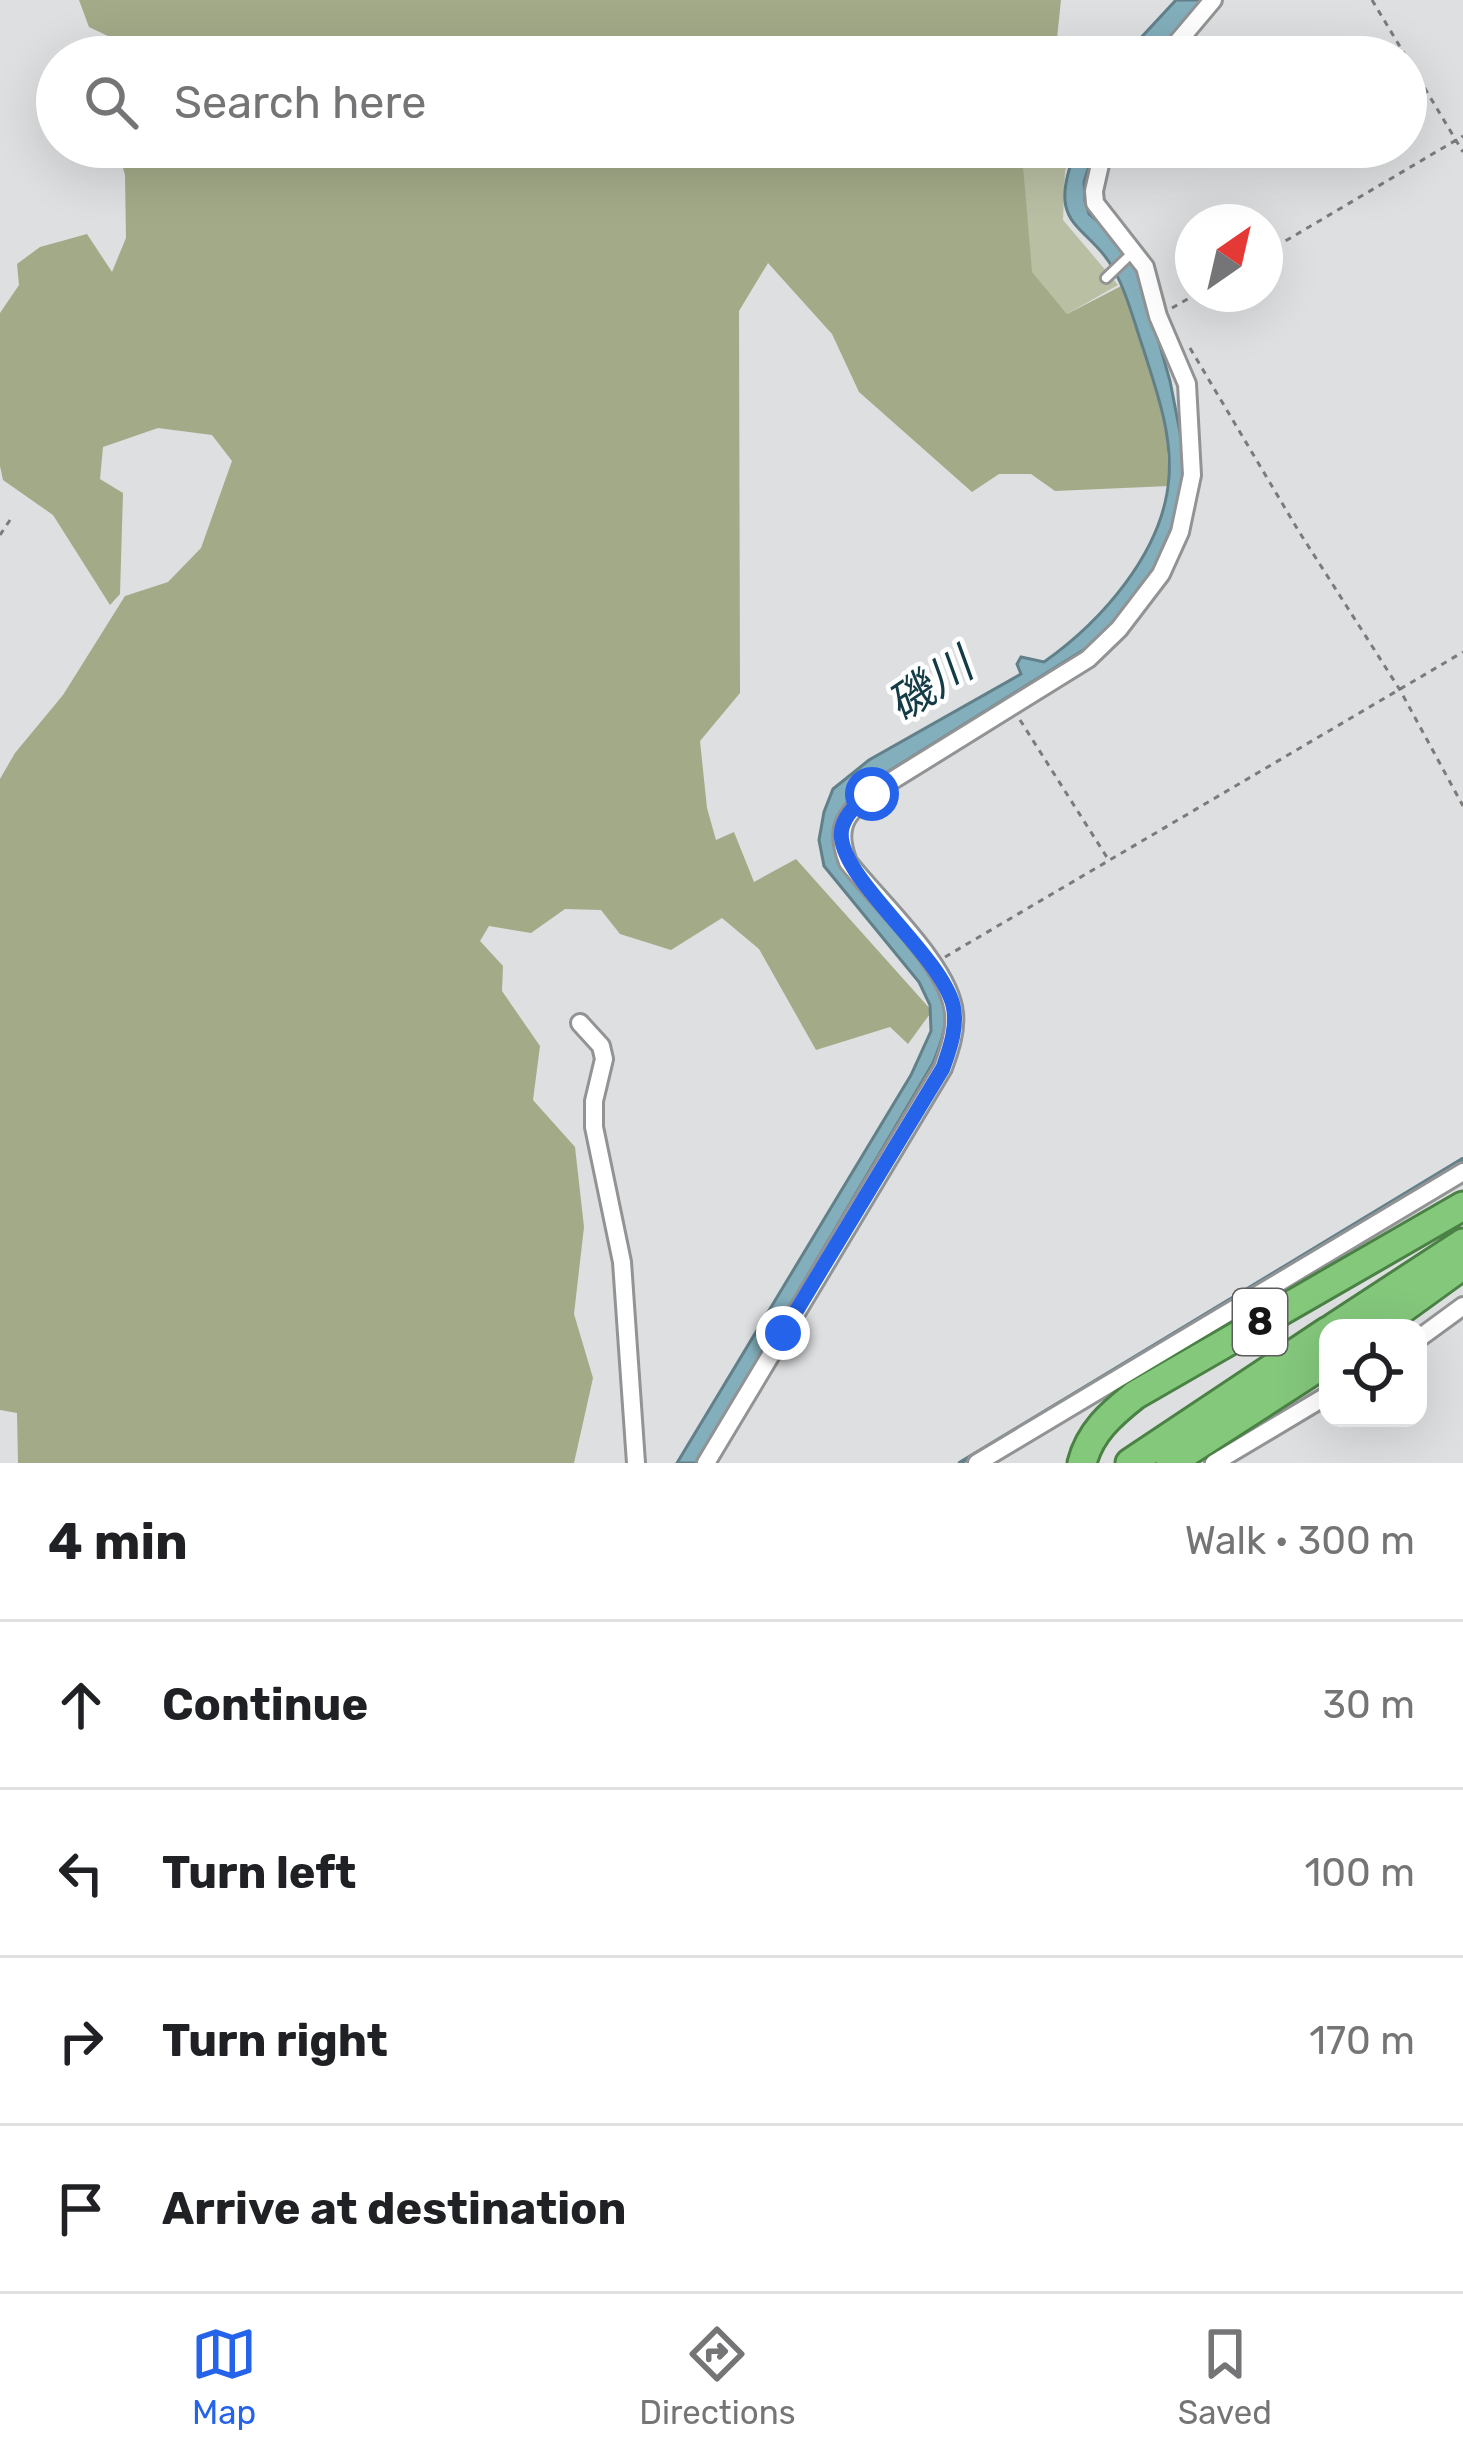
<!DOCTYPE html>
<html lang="en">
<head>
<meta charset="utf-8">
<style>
	:root { --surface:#fff; --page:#f6f6f6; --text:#202124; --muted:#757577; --line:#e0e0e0; --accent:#2563eb }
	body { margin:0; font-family:Rubik,"Noto Sans JP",sans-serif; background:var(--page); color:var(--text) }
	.controls { position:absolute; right:36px; bottom:36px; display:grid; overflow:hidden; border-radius:24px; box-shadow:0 12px 48px #0002 }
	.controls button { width:108px; height:108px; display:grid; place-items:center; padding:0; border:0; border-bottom:3px solid var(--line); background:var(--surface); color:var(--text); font:60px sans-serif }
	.compass { position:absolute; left:1175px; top:204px; width:108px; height:108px; border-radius:50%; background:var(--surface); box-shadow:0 12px 48px #0002; rotate:34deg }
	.stop { position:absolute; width:36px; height:36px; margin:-27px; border:9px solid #2563eb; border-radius:50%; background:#fff }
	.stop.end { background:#2563eb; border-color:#fff; box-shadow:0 3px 12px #0008 }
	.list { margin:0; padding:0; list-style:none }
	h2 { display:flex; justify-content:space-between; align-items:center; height:156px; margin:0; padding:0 48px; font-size:51px }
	h2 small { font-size:39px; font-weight:400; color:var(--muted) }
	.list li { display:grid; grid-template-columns:78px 1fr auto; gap:36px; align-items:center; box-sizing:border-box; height:168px; padding:0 48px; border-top:3px solid var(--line) }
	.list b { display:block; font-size:45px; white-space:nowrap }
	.list em { font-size:39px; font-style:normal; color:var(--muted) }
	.icon { flex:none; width:66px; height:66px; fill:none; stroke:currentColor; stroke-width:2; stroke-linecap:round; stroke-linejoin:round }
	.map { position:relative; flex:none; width:1463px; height:1463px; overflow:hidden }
	.search { position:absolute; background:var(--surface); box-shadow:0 12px 48px #0002; left:36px; right:36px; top:36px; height:132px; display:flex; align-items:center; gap:30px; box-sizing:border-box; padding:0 42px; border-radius:66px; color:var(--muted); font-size:45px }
	.sheet { height:828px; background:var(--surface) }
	nav { display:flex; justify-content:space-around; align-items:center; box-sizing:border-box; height:168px; border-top:3px solid var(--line); background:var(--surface); font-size:33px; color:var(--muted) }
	nav a { display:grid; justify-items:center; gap:6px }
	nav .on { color:var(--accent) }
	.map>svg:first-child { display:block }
	.green { fill:#b9bfa3 }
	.forest { fill:#a3aa88 }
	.water { fill:#83aebb; stroke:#62808a; stroke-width:3 }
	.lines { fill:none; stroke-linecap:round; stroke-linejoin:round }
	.stream { stroke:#62808a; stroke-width:4.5 }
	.service-casing { stroke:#929394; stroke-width:14 }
	.minor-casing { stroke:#929394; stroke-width:22 }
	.trunk-casing { stroke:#4a8144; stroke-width:33 }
	.path { stroke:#7b7b7c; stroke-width:3; stroke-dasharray:6 6; stroke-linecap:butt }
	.service { stroke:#fff; stroke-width:8 }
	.minor { stroke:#fff; stroke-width:16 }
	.trunk { stroke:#84c87c; stroke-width:27 }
	.route { stroke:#2563eb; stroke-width:15 }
	.labels { text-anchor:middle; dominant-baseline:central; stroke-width:9; stroke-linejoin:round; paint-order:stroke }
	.shield { fill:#fff; stroke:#5c5c5d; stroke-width:3 }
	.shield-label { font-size:39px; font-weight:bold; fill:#161617 }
	.water-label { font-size:45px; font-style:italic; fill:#143c47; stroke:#fff }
</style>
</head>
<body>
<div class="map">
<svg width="1463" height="1463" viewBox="0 0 1463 1463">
	<rect width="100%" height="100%" fill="#dedfe0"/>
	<!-- green -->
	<path class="green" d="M 1025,147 L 1075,147 L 1065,171 L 1063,220 L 1118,285 L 1067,314 L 1031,272 L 1022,152 Z"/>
	<!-- forest -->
	<path class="forest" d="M 79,0 L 1061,0 L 1055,57 L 110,57 L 110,37 L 89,27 Z
		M 117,147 L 1025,147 L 1022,152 L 1032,272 L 1067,314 L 1129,282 L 1148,365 L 1166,427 L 1169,486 L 1055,491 L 1031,474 L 999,474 L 972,492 L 859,392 L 832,334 L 768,263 L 739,311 L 740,693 L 700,741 L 707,808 L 716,840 L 734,832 L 754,882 L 796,859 L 932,1011 L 908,1044 L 890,1027 L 816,1050 L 759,949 L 722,918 L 671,950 L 620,934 L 601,910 L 565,909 L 531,933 L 489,926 L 480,941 L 503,966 L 502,991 L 540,1046 L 533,1100 L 575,1147 L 584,1227 L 574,1314 L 593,1378 L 574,1463 L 18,1463 L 17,1413 L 0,1410 L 0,779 L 15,753 L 63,695 L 125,596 L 168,582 L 201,548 L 232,461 L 212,435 L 158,428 L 103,447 L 100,479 L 123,493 L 120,594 L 110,605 L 53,515 L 3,480 L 0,466 L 0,313 L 19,285 L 17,264 L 40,247 L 87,234 L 112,272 L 126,238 L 125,175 Z"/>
	<!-- water -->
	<path class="water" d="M 1176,0 L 1206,0 L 1156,57 L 1123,57 Z
		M 1077,147 L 1095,147 L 1084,182 L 1085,201 L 1089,214 L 1127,246 L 1137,264 L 1170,381 L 1185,458 L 1185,479 L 1178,513 L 1147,584 L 1101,639 L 857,791 C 835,813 827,835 840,864 C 870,907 927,948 944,999 C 950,1019 941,1044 933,1063 L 697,1463 L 677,1463 L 911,1075 L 931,1031 L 930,1005 L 919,982 L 824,866 L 819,840 L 824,812 L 833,789 L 869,760 L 1021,674 L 1017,664 L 1021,657 L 1044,662 C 1102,621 1164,551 1169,477 C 1172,434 1157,392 1144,351 C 1136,328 1130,304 1120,282 C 1093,219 1041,236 1077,147 Z"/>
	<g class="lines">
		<!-- stream -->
		<path class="stream" d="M 960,1463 L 1463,1159"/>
		<!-- service casing -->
		<g class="service-casing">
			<path id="service" d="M 1106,278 L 1133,252"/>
		</g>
		<!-- minor casing -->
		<g class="minor-casing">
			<path id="minor" d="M 1165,57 L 1213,0
				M 580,1023 L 601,1046 L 604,1059 L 594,1101 L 594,1127 L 622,1262 L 636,1463
				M 1418,1339 L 1463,1306
				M 706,1463 L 943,1068 C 949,1051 956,1032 954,1013 C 950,966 878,901 848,862 C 835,829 844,814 872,793 L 1088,659 L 1119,629 L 1161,574 L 1180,532 L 1192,475 L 1187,384 L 1158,316 L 1145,267 L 1095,203 L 1094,191 L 1104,147
				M 977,1463 L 1463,1172
				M 1214,1463 L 1328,1395"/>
		</g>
		<!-- trunk casing -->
		<g class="trunk-casing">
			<path id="trunk" d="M 1333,1328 L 1463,1243
				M 1376,1328 L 1463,1265
				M 1082,1463 C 1090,1432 1111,1414 1135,1395 L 1463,1206
				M 1130,1463 L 1328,1331
				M 1170,1463 L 1328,1361"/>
		</g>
		<!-- path -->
		<path class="path" d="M 1372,0 L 1405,55
			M 1406,57 L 1463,152
			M 1265,253 L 1463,136
			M 1172,308 L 1196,294
			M 1190,348 L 1298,530 L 1400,690 L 1463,806
			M 0,535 L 12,517
			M 1020,720 L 1108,859
			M 945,957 L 1463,652"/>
		<!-- service -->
		<use href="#service" class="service"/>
		<!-- minor -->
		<use href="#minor" class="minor"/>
		<!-- trunk -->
		<use href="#trunk" class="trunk"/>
	</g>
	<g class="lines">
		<!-- route -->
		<path class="route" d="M 783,1333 L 943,1068 C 950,1048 958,1026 953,1005 C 939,951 831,872 842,828 C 846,812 859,802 872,794"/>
	</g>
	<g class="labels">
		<!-- shield labels -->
		<rect class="shield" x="1233" y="1289" width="54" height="66" rx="9"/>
		<g class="shield-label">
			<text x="1260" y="1322">8</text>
		</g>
		<!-- water labels -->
		<g class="water-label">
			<text transform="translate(930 685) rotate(-34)">磯川</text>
		</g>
	</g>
</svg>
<div class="controls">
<button><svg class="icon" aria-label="locate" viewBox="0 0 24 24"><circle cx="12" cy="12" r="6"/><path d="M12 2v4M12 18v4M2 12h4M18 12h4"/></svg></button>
</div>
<svg class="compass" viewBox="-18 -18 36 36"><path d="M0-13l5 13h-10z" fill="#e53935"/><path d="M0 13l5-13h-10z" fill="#757577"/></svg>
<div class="stop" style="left:872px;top:794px"></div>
<div class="stop end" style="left:783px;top:1333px"></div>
<div class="search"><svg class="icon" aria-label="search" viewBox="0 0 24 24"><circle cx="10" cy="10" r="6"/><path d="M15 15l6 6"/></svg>Search here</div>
</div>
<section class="sheet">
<h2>4 min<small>Walk · 300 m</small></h2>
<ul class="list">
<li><svg class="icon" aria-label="ahead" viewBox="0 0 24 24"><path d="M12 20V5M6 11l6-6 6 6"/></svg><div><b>Continue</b></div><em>30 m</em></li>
<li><svg class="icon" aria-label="left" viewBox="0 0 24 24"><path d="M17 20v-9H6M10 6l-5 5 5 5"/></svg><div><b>Turn left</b></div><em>100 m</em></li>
<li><svg class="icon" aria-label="right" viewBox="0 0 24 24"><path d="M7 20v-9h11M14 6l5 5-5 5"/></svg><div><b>Turn right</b></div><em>170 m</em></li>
<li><svg class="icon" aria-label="arrive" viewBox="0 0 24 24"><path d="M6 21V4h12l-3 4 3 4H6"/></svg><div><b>Arrive at destination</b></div></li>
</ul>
</section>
<nav>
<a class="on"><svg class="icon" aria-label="map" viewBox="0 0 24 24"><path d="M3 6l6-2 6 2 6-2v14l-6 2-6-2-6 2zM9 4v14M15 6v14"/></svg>Map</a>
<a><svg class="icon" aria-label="directions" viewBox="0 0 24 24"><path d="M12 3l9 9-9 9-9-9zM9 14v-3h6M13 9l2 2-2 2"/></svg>Directions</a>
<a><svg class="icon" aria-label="saved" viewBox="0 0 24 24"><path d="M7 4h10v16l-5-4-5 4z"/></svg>Saved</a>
</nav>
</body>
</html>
